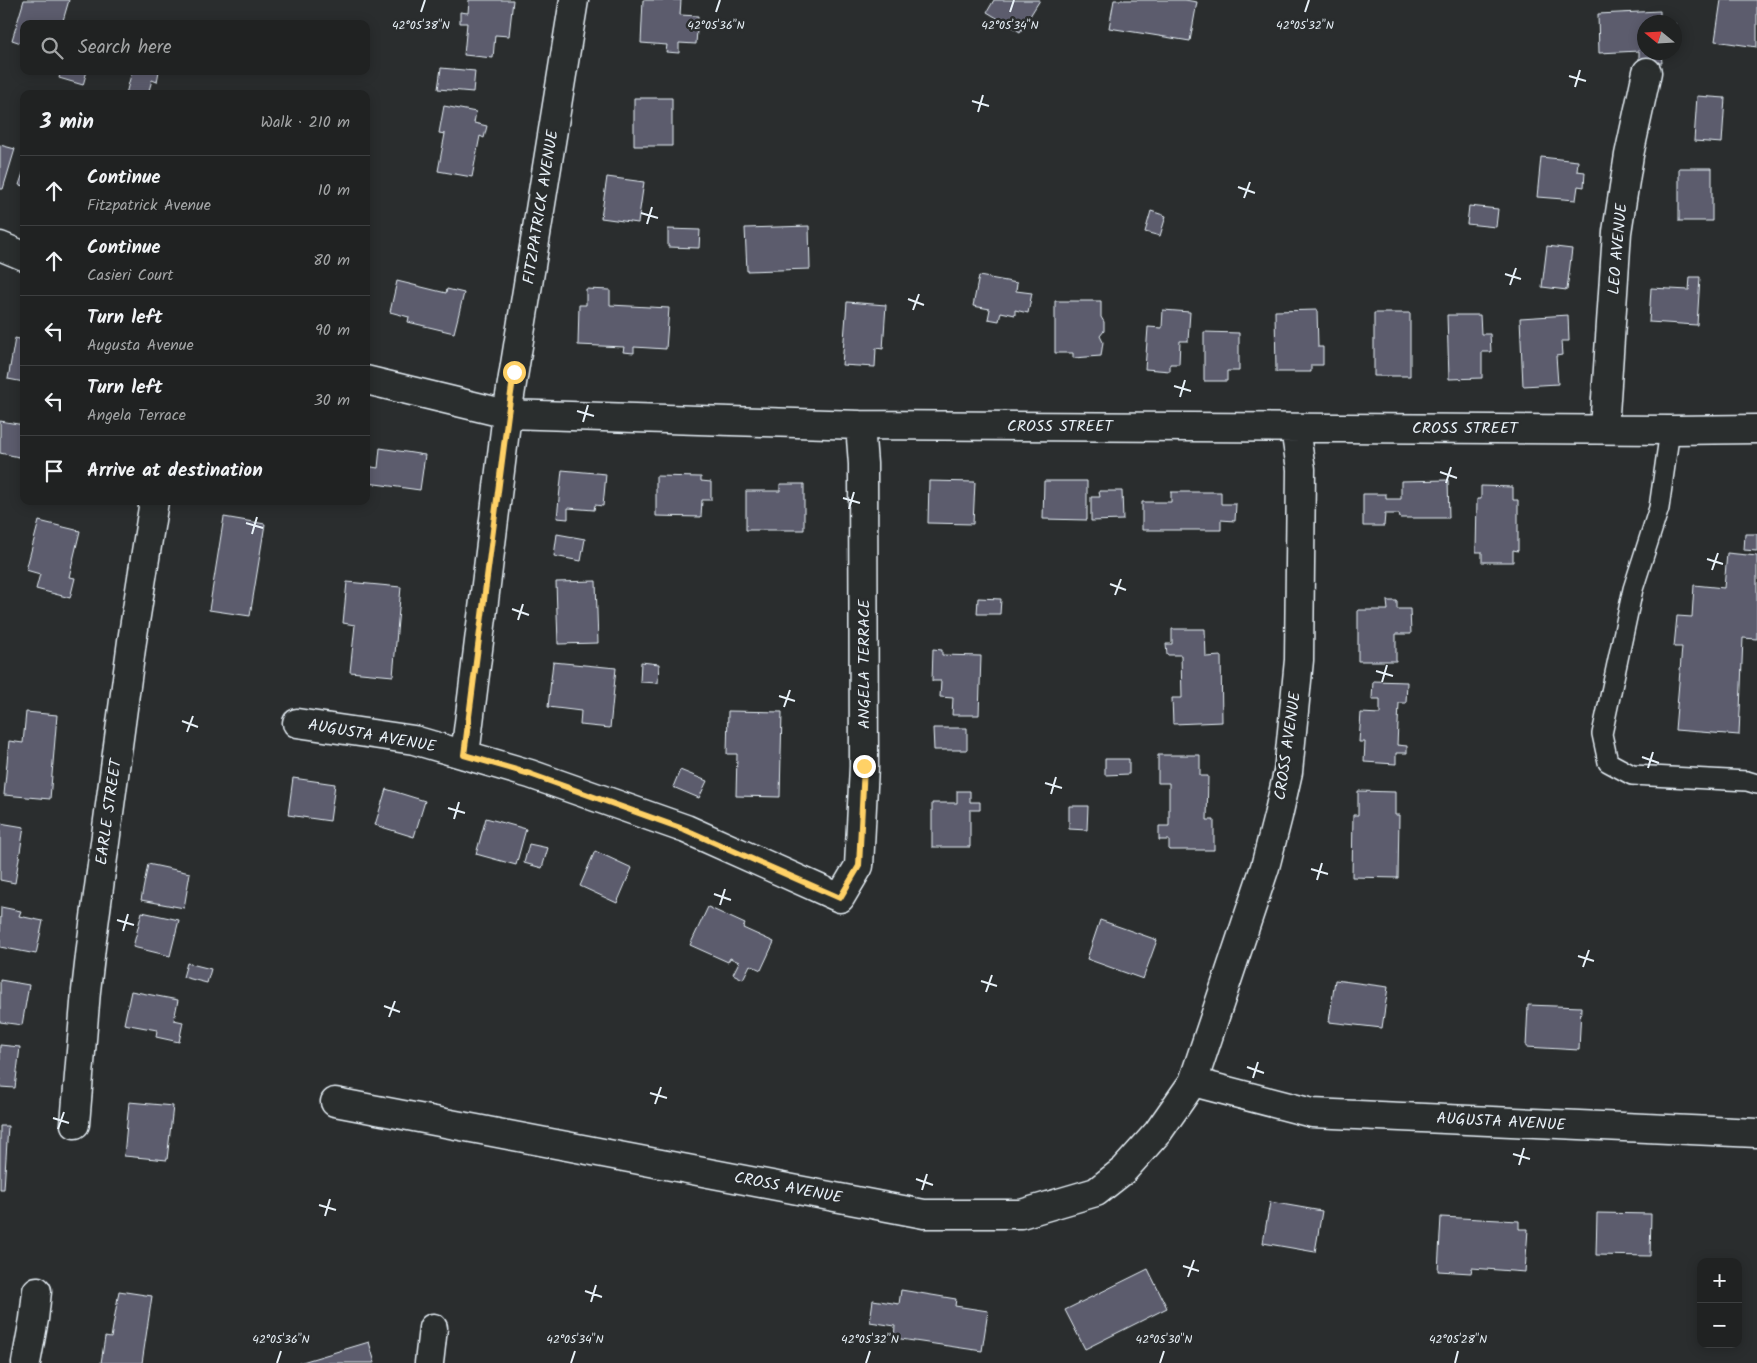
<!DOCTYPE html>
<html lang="en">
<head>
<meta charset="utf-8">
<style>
	:root { --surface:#202222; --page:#2d2f2f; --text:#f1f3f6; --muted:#a2a4a5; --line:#3d3f40 }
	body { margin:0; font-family:Kalam,sans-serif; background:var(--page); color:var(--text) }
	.controls { position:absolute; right:15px; bottom:15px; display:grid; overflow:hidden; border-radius:10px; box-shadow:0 2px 12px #0003 }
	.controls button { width:45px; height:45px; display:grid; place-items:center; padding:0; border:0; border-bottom:1px solid var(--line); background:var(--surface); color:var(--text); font:25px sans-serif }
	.compass { position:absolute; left:1637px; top:15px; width:45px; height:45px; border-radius:50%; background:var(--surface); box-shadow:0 2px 12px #0003; rotate:288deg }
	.stop { position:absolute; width:15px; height:15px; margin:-11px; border:4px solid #ffd166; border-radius:50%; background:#fff }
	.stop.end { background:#ffd166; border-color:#fff; box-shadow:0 1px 5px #0008 }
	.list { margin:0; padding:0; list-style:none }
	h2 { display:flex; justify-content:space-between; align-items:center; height:65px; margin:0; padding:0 20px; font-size:21px }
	h2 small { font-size:16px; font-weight:400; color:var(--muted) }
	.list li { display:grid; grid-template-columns:32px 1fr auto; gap:15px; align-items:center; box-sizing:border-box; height:70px; padding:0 20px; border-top:1px solid var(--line) }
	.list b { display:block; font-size:19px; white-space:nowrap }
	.list p { margin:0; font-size:16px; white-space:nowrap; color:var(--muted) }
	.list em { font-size:16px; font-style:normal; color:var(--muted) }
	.icon { flex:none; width:28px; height:28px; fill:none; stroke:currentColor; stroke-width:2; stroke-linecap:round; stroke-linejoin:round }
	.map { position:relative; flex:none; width:1757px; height:1363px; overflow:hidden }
	.search { position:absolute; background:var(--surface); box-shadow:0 2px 12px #0003; left:20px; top:20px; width:350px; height:55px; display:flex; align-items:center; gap:12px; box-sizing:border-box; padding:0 18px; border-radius:10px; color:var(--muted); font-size:19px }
	.panel { position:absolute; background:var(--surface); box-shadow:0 2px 12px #0003; left:20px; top:90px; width:350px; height:415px; border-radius:10px }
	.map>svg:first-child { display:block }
	.building { fill:#5b5c6d; stroke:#e8f1f8 }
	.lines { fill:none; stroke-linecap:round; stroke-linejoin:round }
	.lane-casing { stroke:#e8f1f8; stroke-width:22 }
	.street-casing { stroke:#e8f1f8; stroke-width:31 }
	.lane { stroke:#2a2d2e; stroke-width:19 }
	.street { stroke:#2a2d2e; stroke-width:28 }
	.route { stroke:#ffd166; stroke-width:6 }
	.ticks { fill:none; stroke:#e8f1f8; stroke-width:2 }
	.labels { text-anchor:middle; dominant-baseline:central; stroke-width:5; stroke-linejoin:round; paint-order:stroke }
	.street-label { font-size:16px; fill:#e8f1f8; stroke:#2a2d2e }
	.ticks-label { font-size:12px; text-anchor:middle; fill:#e8f1f8; stroke:#2a2d2e; stroke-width:5; stroke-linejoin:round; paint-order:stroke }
</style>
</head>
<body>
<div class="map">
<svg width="1757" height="1363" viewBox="0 0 1757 1363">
	<rect width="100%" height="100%" fill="#2a2d2e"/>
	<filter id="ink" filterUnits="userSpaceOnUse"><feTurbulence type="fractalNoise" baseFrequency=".02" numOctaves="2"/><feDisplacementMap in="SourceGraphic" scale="10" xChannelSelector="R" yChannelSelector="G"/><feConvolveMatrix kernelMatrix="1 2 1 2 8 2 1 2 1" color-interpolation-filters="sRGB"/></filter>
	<g filter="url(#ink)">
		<!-- building -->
		<path class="building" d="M 24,0 L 69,0 L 62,24 L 24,24 L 24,44 L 12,40 Z
			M 469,0 L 513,0 L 509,36 L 495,35 L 493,58 L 464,55 L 467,23 L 460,23 L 460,12 L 468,13 Z
			M 643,0 L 681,0 L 680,15 L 698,16 L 696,44 L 679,43 L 679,53 L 666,52 L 667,45 L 641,43 Z
			M 994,0 L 1040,0 L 1020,32 L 987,12 Z
			M 1114,0 L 1185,0 L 1197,2 L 1190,41 L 1109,28 Z
			M 1721,0 L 1757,0 L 1757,47 L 1715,41 Z
			M 1660,11 L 1660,22 L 1644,22 L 1644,52 L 1661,52 L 1662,63 L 1639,64 L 1639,51 L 1599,53 L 1598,14 Z
			M 1674,24 L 1676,24 L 1677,43 L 1674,43 Z
			M 441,68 L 475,71 L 473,92 L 438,89 Z
			M 61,71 L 87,71 L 83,85 L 59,78 Z
			M 132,71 L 159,71 L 157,82 L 152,80 L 148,94 L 126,94 Z
			M 1697,96 L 1725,98 L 1722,143 L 1694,141 Z
			M 634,98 L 672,98 L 672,146 L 634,146 Z
			M 444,106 L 476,112 L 474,123 L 487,126 L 484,138 L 480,136 L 472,177 L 438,171 L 445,134 L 439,133 Z
			M 0,145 L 15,149 L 3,189 L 0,189 Z
			M 1541,157 L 1578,161 L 1577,171 L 1585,172 L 1584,187 L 1578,186 L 1576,200 L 1537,197 Z
			M 1679,168 L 1712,168 L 1712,221 L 1679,221 Z
			M 24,170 L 24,186 L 19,185 Z
			M 607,177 L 644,182 L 638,223 L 601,218 Z
			M 1469,206 L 1498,209 L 1496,227 L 1467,224 Z
			M 1151,211 L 1166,216 L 1160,236 L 1145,232 Z
			M 809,226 L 810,269 L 747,271 L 745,228 Z
			M 668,229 L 700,230 L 699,248 L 668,247 Z
			M 1547,246 L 1572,249 L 1567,290 L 1542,287 Z
			M 979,276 L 1017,283 L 1016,291 L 1032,293 L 1028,313 L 1015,310 L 1015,315 L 1001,312 L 999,321 L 988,319 L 990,309 L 973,306 Z
			M 1690,277 L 1700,277 L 1697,325 L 1649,322 L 1651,288 L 1689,290 Z
			M 397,281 L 446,293 L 447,289 L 464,293 L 454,333 L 408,322 L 409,317 L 390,312 Z
			M 586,289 L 610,290 L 610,305 L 669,308 L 666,349 L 634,347 L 634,353 L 623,352 L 624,347 L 578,345 L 579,305 L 586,305 Z
			M 1055,301 L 1101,301 L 1101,317 L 1104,322 L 1104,331 L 1100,336 L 1103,342 L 1101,356 L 1073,358 L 1073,353 L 1055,353 Z
			M 847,302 L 886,305 L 883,349 L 876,348 L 875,367 L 842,365 Z
			M 1163,310 L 1190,312 L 1188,341 L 1180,341 L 1179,364 L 1170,364 L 1170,371 L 1145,369 L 1148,327 L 1162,328 Z
			M 1317,310 L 1318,347 L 1323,347 L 1323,365 L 1311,365 L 1311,372 L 1276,372 L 1275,311 Z
			M 1374,313 L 1410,313 L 1410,376 L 1374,376 Z
			M 1447,315 L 1480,315 L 1481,334 L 1490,334 L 1491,352 L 1482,352 L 1482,378 L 1449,379 Z
			M 1568,315 L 1569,341 L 1561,341 L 1562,355 L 1556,356 L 1558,384 L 1523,386 L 1520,318 Z
			M 1204,332 L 1239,333 L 1239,371 L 1227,371 L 1227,381 L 1204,381 Z
			M 15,338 L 24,340 L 24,382 L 8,379 Z
			M 0,421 L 24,425 L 24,458 L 0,453 Z
			M 380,448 L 425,455 L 420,490 L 368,483 L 366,494 L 366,466 L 378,468 Z
			M 562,470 L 606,474 L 603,506 L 595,505 L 594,510 L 568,508 L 568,519 L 557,518 Z
			M 656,476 L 701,477 L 701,481 L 711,482 L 711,500 L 702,500 L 701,517 L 656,516 Z
			M 1448,480 L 1449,518 L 1400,518 L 1399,514 L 1385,514 L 1384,526 L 1363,526 L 1363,494 L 1386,494 L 1386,499 L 1401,499 L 1401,481 Z
			M 929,481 L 975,482 L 973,524 L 928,523 Z
			M 1044,481 L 1087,481 L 1087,520 L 1043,519 Z
			M 780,484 L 804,484 L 804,530 L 746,530 L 746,491 L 780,491 Z
			M 1481,486 L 1513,487 L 1513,500 L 1518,500 L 1518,551 L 1513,550 L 1513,562 L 1482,562 L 1482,552 L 1476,552 L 1477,499 L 1481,499 Z
			M 1099,491 L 1122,491 L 1123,520 L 1091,521 L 1091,497 L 1100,497 Z
			M 1171,492 L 1221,492 L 1221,504 L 1236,504 L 1235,521 L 1221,520 L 1221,530 L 1142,530 L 1142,502 L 1171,502 Z
			M 224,517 L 265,524 L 250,616 L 209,610 Z
			M 39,521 L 80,531 L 69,577 L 75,578 L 70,598 L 36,589 L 40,574 L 26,570 Z
			M 557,534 L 585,539 L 581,561 L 554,556 Z
			M 1745,534 L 1757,534 L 1757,551 L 1744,550 Z
			M 1727,553 L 1757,556 L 1757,639 L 1743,638 L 1739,735 L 1675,730 L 1682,647 L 1674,647 L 1677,616 L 1692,617 L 1694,585 L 1724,588 Z
			M 596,581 L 598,643 L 558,644 L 556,582 Z
			M 347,582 L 401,587 L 393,676 L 350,672 L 355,625 L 343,623 Z
			M 978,598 L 1001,599 L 1000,614 L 977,614 Z
			M 1387,601 L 1397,601 L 1397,609 L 1410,609 L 1411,634 L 1396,634 L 1396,661 L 1358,661 L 1358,610 L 1388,610 Z
			M 1172,629 L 1205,629 L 1206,657 L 1221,656 L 1222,722 L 1173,724 L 1172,698 L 1182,698 L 1181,655 L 1167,655 L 1166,644 L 1172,644 Z
			M 933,649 L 942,650 L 942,655 L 981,656 L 979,715 L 952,715 L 953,698 L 940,697 L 941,681 L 932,681 Z
			M 553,662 L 616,668 L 610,728 L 580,725 L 581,711 L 548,707 Z
			M 641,662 L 659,664 L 658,683 L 640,682 Z
			M 1373,681 L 1407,682 L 1406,703 L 1399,703 L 1397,745 L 1407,746 L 1407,753 L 1396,753 L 1396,764 L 1364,762 L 1365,742 L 1359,742 L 1361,713 L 1380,714 L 1380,699 L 1372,699 Z
			M 728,711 L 782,712 L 780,797 L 736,796 L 737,754 L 727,754 Z
			M 26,712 L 57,715 L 50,799 L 4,795 L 9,741 L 23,743 Z
			M 933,728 L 967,728 L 967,750 L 934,750 Z
			M 1158,755 L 1200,755 L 1200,776 L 1208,776 L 1207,820 L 1214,820 L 1214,850 L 1169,850 L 1169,840 L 1159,840 L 1159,826 L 1169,826 L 1169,783 L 1158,783 Z
			M 1105,759 L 1129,759 L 1129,774 L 1105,775 Z
			M 680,770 L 707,781 L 699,798 L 673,787 Z
			M 293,778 L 335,784 L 330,821 L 288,815 Z
			M 386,789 L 425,801 L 414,837 L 375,825 Z
			M 957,791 L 970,791 L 970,802 L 980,802 L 980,810 L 970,810 L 970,847 L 932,847 L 932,803 L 957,803 Z
			M 1358,791 L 1395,792 L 1395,815 L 1399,815 L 1398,878 L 1352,877 L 1353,815 L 1358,815 Z
			M 1069,806 L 1088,806 L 1087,830 L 1069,829 Z
			M 486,818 L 526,829 L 516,865 L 476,854 Z
			M 0,823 L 24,827 L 15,883 L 0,880 Z
			M 529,844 L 548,848 L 542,868 L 524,863 Z
			M 595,851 L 632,868 L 617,903 L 580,886 Z
			M 148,864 L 190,873 L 184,908 L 141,900 Z
			M 1,907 L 21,911 L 19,916 L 43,921 L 36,954 L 0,947 Z
			M 708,907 L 745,924 L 743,928 L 774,942 L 761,970 L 750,965 L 743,979 L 733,974 L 739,962 L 730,958 L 728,962 L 690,945 Z
			M 142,912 L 179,920 L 170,956 L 133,947 Z
			M 1100,920 L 1157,940 L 1143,979 L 1087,959 Z
			M 187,963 L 211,969 L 207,983 L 183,977 Z
			M 0,980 L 29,985 L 22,1025 L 0,1022 Z
			M 1335,980 L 1388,987 L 1382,1028 L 1329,1022 Z
			M 131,991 L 178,1000 L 174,1020 L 183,1022 L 179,1042 L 156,1037 L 157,1030 L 124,1024 Z
			M 1528,1005 L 1581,1007 L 1579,1050 L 1526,1047 Z
			M 0,1045 L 20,1047 L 15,1088 L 0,1087 Z
			M 129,1102 L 173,1106 L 167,1160 L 124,1156 Z
			M 0,1126 L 8,1126 L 4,1189 L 0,1189 Z
			M 1270,1202 L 1322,1211 L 1315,1252 L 1263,1243 Z
			M 1597,1213 L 1651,1214 L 1650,1256 L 1596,1255 Z
			M 1441,1217 L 1519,1221 L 1519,1229 L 1528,1229 L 1525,1272 L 1472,1268 L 1471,1273 L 1438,1271 Z
			M 1148,1269 L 1167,1308 L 1085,1349 L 1065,1310 Z
			M 901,1290 L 956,1299 L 955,1306 L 988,1311 L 982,1351 L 894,1338 L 895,1326 L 870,1322 L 873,1300 L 899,1304 Z
			M 119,1291 L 152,1296 L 142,1363 L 101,1363 L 105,1337 L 111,1338 Z
			M 369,1342 L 375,1363 L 299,1363 Z"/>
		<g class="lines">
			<!-- lane casing -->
			<g class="lane-casing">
				<path id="lane" d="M 1670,430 L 1659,508 L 1633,589 L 1602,734 L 1608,762 L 1632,775 L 1747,781 L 1757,784"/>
			</g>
			<!-- street casing -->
			<g class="street-casing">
				<path id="street" d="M 0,246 L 24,256
					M 366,380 L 507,414 L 860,425 L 1670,430 L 1757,429
					M 1604,429 L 1617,232 L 1629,155 L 1647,72
					M 297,723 L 414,740 L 530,774 L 686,829 L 840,898 L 859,866 L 864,766 L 863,464 L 860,425
					M 465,755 L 507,414 L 574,0
					M 1193,1082 L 1312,1113 L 1757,1133
					M 335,1102 L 924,1214 L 1021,1214 L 1096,1192 L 1124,1170 L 1158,1132 L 1193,1082 L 1265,867 L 1278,816 L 1288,772 L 1299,660 L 1301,469 L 1295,428
					M 75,1124 L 86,991 L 91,947 L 132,641 L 154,501
					M 26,1363 L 34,1319 L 37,1291
					M 429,1363 L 433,1328"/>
			</g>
			<!-- lane -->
			<use href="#lane" class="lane"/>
			<!-- street -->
			<use href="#street" class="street"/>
		</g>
	</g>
	<g class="lines" filter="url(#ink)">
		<!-- route -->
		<path class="route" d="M 514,372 L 508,414 L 464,755 L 530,774 L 686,830 L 840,898 L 859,866 L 864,766"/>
	</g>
	<!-- ticks -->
	<path class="ticks" d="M 421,12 L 425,0M 716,12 L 720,0M 1010,12 L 1014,0M 1305,12 L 1309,0M 1569,76 L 1586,81M 1575,87 L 1580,70M 972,101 L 989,106M 978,112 L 983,95M 1238,187 L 1255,193M 1244,198 L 1250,182M 641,213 L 658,218M 647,224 L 652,207M 1505,274 L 1521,279M 1510,285 L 1516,268M 908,299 L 924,305M 913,310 L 919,294M 1174,386 L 1191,391M 1180,397 L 1185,380M 577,411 L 594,416M 583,422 L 588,405M 1440,472 L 1457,478M 1446,483 L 1451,467M 843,498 L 860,503M 849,509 L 854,492M 246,523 L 263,528M 252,534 L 257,517M 1707,559 L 1723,564M 1712,570 L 1718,553M 1110,584 L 1126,590M 1115,595 L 1121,579M 512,609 L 529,615M 518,620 L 523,604M 1376,671 L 1393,676M 1382,682 L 1387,665M 779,696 L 795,701M 784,707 L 790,690M 182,721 L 198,727M 187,732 L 193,716M 1642,757 L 1659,763M 1648,768 L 1653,752M 1045,783 L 1062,788M 1051,794 L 1056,777M 448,808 L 465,813M 454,819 L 459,802M 1311,869 L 1328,874M 1317,880 L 1322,863M 714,894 L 731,900M 720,905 L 725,889M 117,920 L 134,925M 123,931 L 128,914M 1578,956 L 1594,961M 1583,967 L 1589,950M 981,981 L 997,986M 986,992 L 992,975M 384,1006 L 400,1012M 389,1017 L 395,1001M 1247,1067 L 1264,1073M 1253,1078 L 1258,1062M 650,1093 L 667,1098M 655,1104 L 661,1087M 53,1118 L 69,1123M 58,1129 L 64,1112M 1513,1154 L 1530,1159M 1519,1165 L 1524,1148M 916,1179 L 933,1185M 922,1190 L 927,1174M 319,1205 L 336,1210M 325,1216 L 330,1199M 1183,1266 L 1199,1271M 1188,1277 L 1194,1260M 585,1291 L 602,1297M 591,1302 L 596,1285M 277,1363 L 281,1351M 571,1363 L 575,1351M 866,1363 L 870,1351M 1160,1363 L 1164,1351M 1455,1363 L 1458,1351"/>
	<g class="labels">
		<!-- street labels -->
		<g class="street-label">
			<text transform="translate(541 207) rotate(-81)">FITZPATRICK AVENUE</text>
			<text transform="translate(1618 249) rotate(-85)">LEO AVENUE</text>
			<text x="1060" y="426">CROSS STREET</text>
			<text x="1465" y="428">CROSS STREET</text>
			<text transform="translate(864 664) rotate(-90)">ANGELA TERRACE</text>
			<text transform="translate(372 736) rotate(10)">AUGUSTA AVENUE</text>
			<text transform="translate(1288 746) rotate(-82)">CROSS AVENUE</text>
			<text transform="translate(109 812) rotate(-82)">EARLE STREET</text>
			<text transform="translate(1501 1122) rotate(3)">AUGUSTA AVENUE</text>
			<text transform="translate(788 1188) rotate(11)">CROSS AVENUE</text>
		</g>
	</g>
	<g class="ticks-label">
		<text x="421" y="29">42°05'38"N</text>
		<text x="716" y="29">42°05'36"N</text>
		<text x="1010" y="29">42°05'34"N</text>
		<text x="1305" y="29">42°05'32"N</text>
		<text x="281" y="1343">42°05'36"N</text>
		<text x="575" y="1343">42°05'34"N</text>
		<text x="870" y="1343">42°05'32"N</text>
		<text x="1164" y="1343">42°05'30"N</text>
		<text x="1458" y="1343">42°05'28"N</text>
	</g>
</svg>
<div class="controls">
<button>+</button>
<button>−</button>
</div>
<svg class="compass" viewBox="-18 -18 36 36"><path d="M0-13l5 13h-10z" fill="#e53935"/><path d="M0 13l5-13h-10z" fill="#a2a4a5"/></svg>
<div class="stop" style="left:514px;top:372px"></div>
<div class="stop end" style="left:864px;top:766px"></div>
<div class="search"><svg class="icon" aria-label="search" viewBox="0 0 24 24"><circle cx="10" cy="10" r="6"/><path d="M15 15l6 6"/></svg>Search here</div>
<section class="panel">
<h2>3 min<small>Walk · 210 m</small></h2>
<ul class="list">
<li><svg class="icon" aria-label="ahead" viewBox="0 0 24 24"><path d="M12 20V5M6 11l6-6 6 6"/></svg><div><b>Continue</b><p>Fitzpatrick Avenue</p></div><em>10 m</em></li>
<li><svg class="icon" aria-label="ahead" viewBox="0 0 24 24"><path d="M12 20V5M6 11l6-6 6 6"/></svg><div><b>Continue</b><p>Casieri Court</p></div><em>80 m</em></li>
<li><svg class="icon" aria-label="left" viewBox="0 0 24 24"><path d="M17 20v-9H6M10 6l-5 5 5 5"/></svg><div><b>Turn left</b><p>Augusta Avenue</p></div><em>90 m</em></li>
<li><svg class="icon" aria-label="left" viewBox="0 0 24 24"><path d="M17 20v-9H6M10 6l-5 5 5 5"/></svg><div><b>Turn left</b><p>Angela Terrace</p></div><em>30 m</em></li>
<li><svg class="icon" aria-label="arrive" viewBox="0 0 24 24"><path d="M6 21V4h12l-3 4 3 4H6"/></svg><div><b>Arrive at destination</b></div></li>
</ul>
</section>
</div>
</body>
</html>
